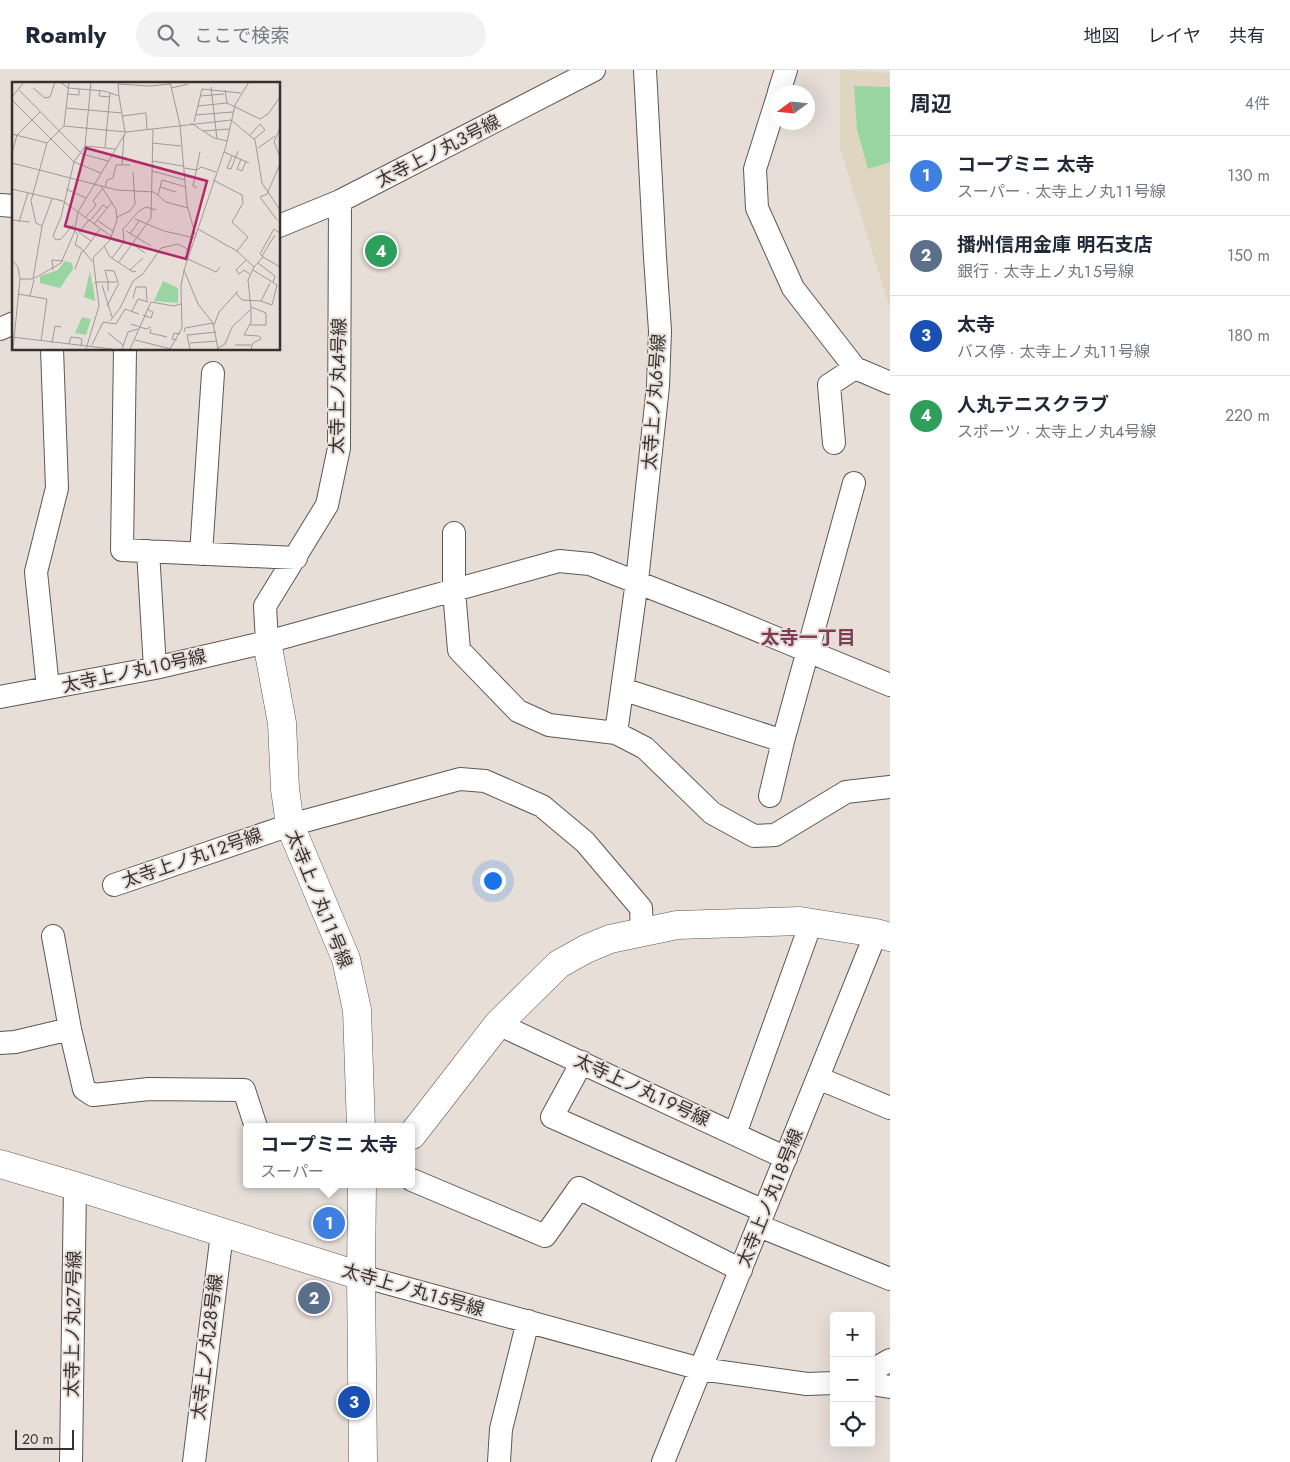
<!DOCTYPE html>
<html lang="ja">
<head>
<meta charset="utf-8">
<style>
	:root { --surface:#fff; --page:#f2f2f3; --text:#1f2937; --muted:#747a83; --line:#e0e1e3; --accent:#d93025 }
	body { margin:0; font-family:Jost,"Noto Sans JP",sans-serif; background:var(--page); color:var(--text) }
	.controls { position:absolute; right:15px; bottom:15px; display:grid; overflow:hidden; border-radius:5px; box-shadow:0 5px 20px #0002 }
	.controls button { width:45px; height:45px; display:grid; place-items:center; padding:0; border:0; border-bottom:1px solid var(--line); background:var(--surface); color:var(--text); font:25px sans-serif }
	.compass { position:absolute; left:770px; top:15px; width:45px; height:45px; border-radius:50%; background:var(--surface); box-shadow:0 5px 20px #0002; rotate:255deg }
	.scale { position:absolute; left:15px; bottom:12px; width:59px; box-sizing:border-box; padding-left:5px; border:2px solid #35312f; border-top:0; font-size:14px; line-height:18px; white-space:nowrap; color:#35312f; -webkit-text-stroke:4px #e7ded8; paint-order:stroke }
	.you { position:absolute; left:492px; top:810px; width:18px; height:18px; margin:-12px; border:4px solid #fff; border-radius:50%; background:#1a73e8; box-shadow:0 0 0 8px #1a73e833 }
	.badge { display:grid; place-items:center; width:32px; height:32px; border-radius:50%; background:var(--accent); color:#fff; font-size:16px; font-weight:700 }
	.pin { position:absolute; translate:-50% -50%; border:2px solid #fff; box-shadow:0 1px 5px #0006 }
	.popup { position:absolute; left:243px; top:1053px; width:172px; height:65px; box-sizing:border-box; display:grid; place-content:center; border-radius:5px; background:var(--surface); filter:drop-shadow(0 1px 4px #0005); font-size:16px; white-space:nowrap; color:var(--muted) }
	.popup b { font-size:19px; color:var(--text) }
	.popup::after { content:''; position:absolute; left:50%; top:100%; margin-left:-10px; border:10px solid transparent; border-top-color:var(--surface) }
	.list { margin:0; padding:0; list-style:none }
	h2 { display:flex; justify-content:space-between; align-items:center; height:65px; margin:0; padding:0 20px; font-size:21px }
	h2 small { font-size:16px; font-weight:400; color:var(--muted) }
	.list li { display:grid; grid-template-columns:32px 1fr auto; gap:15px; align-items:center; box-sizing:border-box; height:80px; padding:0 20px; border-top:1px solid var(--line) }
	.list b { display:block; font-size:19px; white-space:nowrap }
	.list p { margin:0; font-size:16px; white-space:nowrap; color:var(--muted) }
	.list em { font-size:16px; font-style:normal; color:var(--muted) }
	.icon { flex:none; width:28px; height:28px; fill:none; stroke:currentColor; stroke-width:2; stroke-linecap:round; stroke-linejoin:round }
	.map { position:relative; flex:none; width:890px; height:1392px; overflow:hidden }
	header { display:flex; align-items:center; gap:30px; box-sizing:border-box; height:70px; padding:0 25px; background:var(--surface); border-bottom:1px solid var(--line) }
	header strong { font-size:24px }
	nav { display:flex; gap:28px; margin-inline-start:auto; font-size:18px }
	.search { width:350px; height:45px; background:var(--page); display:flex; align-items:center; gap:12px; box-sizing:border-box; padding:0 18px; border-radius:28px; color:var(--muted); font-size:19px }
	main { display:flex }
	aside { flex:1; background:var(--surface) }
	.map>svg:first-child { display:block }
	.education { fill:#dfd5c0 }
	.green { fill:#99d5a0 }
	.lines { fill:none; stroke-linecap:round; stroke-linejoin:round }
	.street-casing { stroke:#5f5752; stroke-width:24 }
	.secondary-casing { stroke:#5f5752; stroke-width:29 }
	.street { stroke:#fff; stroke-width:22 }
	.secondary { stroke:#fff; stroke-width:28 }
	.labels { text-anchor:middle; dominant-baseline:central; stroke-width:4; stroke-linejoin:round; paint-order:stroke }
	.street-label { font-size:18px; fill:#35312f; stroke:#e7ded8 }
	.neighbourhood-label { font-size:19px; font-weight:bold; fill:#803c57; stroke:#e7ded8 }
	.inset-road { fill:none; stroke:#a09994; stroke-width:1 }
	.view { fill:#b2296a; fill-opacity:0.15; stroke:#b2296a; stroke-width:2.5 }
	.inset-edge { fill:none; stroke:#35312f; stroke-width:2.5 }
</style>
</head>
<body>
<header>
<strong>Roamly</strong>
<div class="search"><svg class="icon" aria-label="search" viewBox="0 0 24 24"><circle cx="10" cy="10" r="6"/><path d="M15 15l6 6"/></svg>ここで検索</div>
<nav><a>地図</a><a>レイヤ</a><a>共有</a></nav>
</header>
<main>
<div class="map">
<svg width="890" height="1392" viewBox="0 0 890 1392">
	<rect width="100%" height="100%" fill="#e7ded8"/>
	<!-- education -->
	<path class="education" d="M 840,0 L 890,3 L 890,239 L 840,78 Z"/>
	<!-- green -->
	<path class="green" d="M 854,16 L 890,17 L 890,92 L 868,99 L 857,59 Z"/>
	<g class="lines">
		<!-- street casing -->
		<g class="street-casing">
			<path id="street" d="M 779,22 L 786,0
				M 778,26 L 755,99 L 757,138 L 793,218 L 855,298 L 890,313
				M 0,135 L 14,136
				M 279,156 L 340,131 L 594,0
				M 0,259 L 14,253
				M 125,279 L 122,480 L 296,488
				M 834,373 L 829,315 L 855,298
				M 454,463 L 454,521 L 459,580 L 518,641 L 549,655 L 616,663 L 645,678 L 712,743 L 754,766 L 775,765 L 846,722 L 890,717
				M 148,481 L 155,598
				M 201,484 L 213,303
				M 267,572 L 265,536 L 327,435 L 339,378 L 340,131
				M 48,618 L 36,502 L 57,418 L 52,279
				M 622,619 L 783,671
				M 0,627 L 155,598 L 267,572 L 559,491 L 590,494 L 723,546 L 890,615
				M 616,663 L 637,511 L 658,316 L 660,261 L 655,187 L 645,0
				M 770,726 L 783,671 L 854,413
				M 114,815 L 290,755 L 460,709 L 485,711 L 542,736 L 585,772 L 641,838 L 642,862
				M 53,866 L 70,959 L 84,1019 L 93,1025 L 149,1019 L 244,1020 L 256,1057
				M 498,954 L 786,1088
				M 0,973 L 15,972 L 70,959
				M 582,992 L 552,1047 L 764,1141
				M 818,1008 L 890,1038
				M 735,1064 L 811,853
				M 412,1110 L 545,1166 L 579,1118 L 741,1200
				M 759,1156 L 890,1209
				M 361,1206 L 701,1299 L 807,1314 L 834,1313
				M 871,1301 L 890,1290
				M 871,1314 L 890,1317
				M 71,1392 L 75,1116
				M 194,1392 L 222,1163
				M 499,1392 L 501,1359 L 528,1251
				M 663,1392 L 876,863"/>
		</g>
		<!-- secondary casing -->
		<g class="secondary-casing">
			<path id="secondary" d="M 267,572 L 282,653 L 285,719 L 290,755 L 346,889 L 357,940 L 361,1057
				M 412,1065 L 498,954 L 559,894 L 586,879 L 610,869 L 677,855 L 800,851 L 876,863 L 890,867
				M 0,1094 L 75,1116 L 361,1206
				M 362,1114 L 361,1206 L 363,1392"/>
		</g>
		<!-- street -->
		<use href="#street" class="street"/>
		<!-- secondary -->
		<use href="#secondary" class="secondary"/>
	</g>
	<g class="labels">
		<!-- street labels -->
		<g class="street-label">
			<text transform="translate(438 81) rotate(-27)">太寺上ノ丸３号線</text>
			<text transform="translate(338 316) rotate(-89)">太寺上ノ丸４号線</text>
			<text transform="translate(654 332) rotate(-86)">太寺上ノ丸６号線</text>
			<text transform="translate(134 601) rotate(-12)">太寺上ノ丸１０号線</text>
			<text transform="translate(192 788) rotate(-19)">太寺上ノ丸１２号線</text>
			<text transform="translate(319 829) rotate(68)">太寺上ノ丸１１号線</text>
			<text transform="translate(642 1020) rotate(25)">太寺上ノ丸１９号線</text>
			<text transform="translate(770 1128) rotate(-68)">太寺上ノ丸１８号線</text>
			<text transform="translate(413 1220) rotate(16)">太寺上ノ丸１５号線</text>
			<text transform="translate(73 1254) rotate(-89)">太寺上ノ丸２７号線</text>
			<text transform="translate(207 1277) rotate(-83)">太寺上ノ丸２８号線</text>
		</g>
		<!-- neighbourhood labels -->
		<g class="neighbourhood-label">
			<text x="808" y="567">太寺一丁目</text>
		</g>
	</g>
	<!-- overview -->
	<g transform="translate(12 12)">
		<rect width="268" height="268" fill="#e7ded8"/>
		<path d="M 53,179 L 60,181 L 61,187 L 48,206 L 28,201 L 28,194 L 46,188 ZM 78,189 L 82,211 L 83,219 L 72,215 ZM 151,199 L 166,206 L 166,221 L 142,219 ZM 70,235 L 79,237 L 74,253 L 63,251 Z" fill="#99d5a0"/>
		<path class="inset-road" d="M 48,0 L 56,6 L 92,9 L 107,14 L 113,50M 158,0 L 168,43 L 175,123 L 184,155M 199,5 L 205,57M 21,6 L 33,16 L 38,15M 159,6 L 176,2M 7,8 L 70,72 L 96,79M 88,8 L 87,14 L 98,15M 213,8 L 215,21 L 248,37 L 256,32 L 268,15M 55,12 L 67,13 L 67,7M 107,14 L 106,2 L 138,4 L 158,2M 188,14 L 212,12M 0,15 L 12,0M 38,15 L 43,0M 0,18 L 62,80 L 89,91M 186,24 L 215,21M 54,26 L 110,31M 183,33 L 221,30M 110,34 L 134,31 L 135,47M 182,40 L 190,7 L 229,11M 179,41 L 202,56 L 215,59M 52,44 L 114,50M 268,46 L 262,60 L 268,75M 191,49 L 217,47M 114,50 L 219,38 L 243,58 L 250,101 L 268,128M 0,52 L 35,61M 238,53 L 248,42 L 253,48 L 242,57M 140,61 L 169,64M 73,64 L 103,67M 93,66 L 98,11M 246,66 L 263,54M 212,70 L 237,81M 0,71 L 5,53 L 28,30M 220,74 L 215,86 L 219,87 L 226,69M 229,77 L 225,87 L 230,89 L 234,79M 140,79 L 171,84M 0,81 L 105,108 L 142,110 L 154,120 L 176,126M 110,83 L 112,53M 172,86 L 185,88 L 189,85 L 204,90M 140,89 L 173,98M 201,98 L 230,113 L 231,121 L 220,140 L 236,155 L 225,169M 93,105 L 95,98 L 101,96 L 104,83 L 118,83M 148,105 L 164,110M 185,106 L 181,104 L 188,70M 0,107 L 51,119 L 100,155M 54,107 L 74,116M 146,113 L 150,98 L 174,105M 105,135 L 118,129 L 123,122 L 121,90M 73,136 L 84,123 L 81,119 L 90,107M 123,137 L 152,149 L 183,156M 0,138 L 18,140M 77,138 L 67,150 L 79,159M 85,138 L 102,150M 265,138 L 248,115 L 255,112 L 268,82M 78,139 L 91,123 L 95,126M 7,140 L 16,111M 82,142 L 100,120M 61,143 L 49,157 L 44,158 L 41,154 L 49,135 L 62,80 L 73,64 L 79,0M 30,144 L 40,117M 186,147 L 225,169 L 242,185 L 251,175 L 268,185M 63,149 L 66,153 L 63,163 L 69,166 L 80,179M 114,149 L 139,164M 118,152 L 127,139M 121,162 L 133,171M 92,164 L 98,175 L 121,190 L 124,189M 71,170 L 88,147M 250,174 L 263,153M 251,175 L 248,172 L 262,147 L 268,151M 100,176 L 112,160 L 111,147 L 127,129 L 134,125 L 144,128M 176,177 L 204,190 L 208,185M 0,178 L 6,185 L 8,197M 234,178 L 224,188 L 227,192 L 232,188 L 238,192M 107,180 L 139,136 L 141,47M 246,181 L 263,194 L 261,200M 63,187 L 70,169M 41,188 L 40,178 L 51,179M 118,188 L 131,176M 172,188 L 186,222 L 201,241 L 206,267M 241,188 L 265,203 L 260,223 L 249,219M 21,197 L 30,144 L 24,141 L 19,119 L 35,61 L 52,44 L 57,0M 82,202 L 85,200 L 106,200 L 102,189 L 93,188 L 96,200 L 96,209M 90,203 L 100,235M 224,211 L 230,218 L 249,219 L 258,201M 6,212 L 35,217 L 29,259M 18,214 L 22,198M 121,216 L 124,205 L 134,205 L 135,220M 95,224 L 107,201M 120,229 L 126,217 L 136,220M 131,233 L 139,236 L 141,230 L 135,227M 98,239 L 108,226 L 121,199 L 131,192 L 149,166 L 166,162 L 179,169M 119,242 L 134,247 L 139,245M 202,243 L 207,230 L 226,209M 238,243 L 254,243 L 254,231 L 239,225M 139,247 L 138,251 L 155,255M 172,250 L 173,246 L 201,241M 96,251 L 111,263M 175,252 L 178,267M 176,253 L 204,250M 0,255 L 100,267M 123,258 L 159,267M 165,258 L 160,257 L 162,251 L 168,252M 40,261 L 43,244 L 49,245M 178,261 L 205,259M 57,262 L 59,255 L 67,256 L 70,257 L 69,264M 80,263 L 91,240 L 104,242 L 113,227 L 127,232M 223,263 L 239,263M 206,266 L 213,262 L 220,245 L 239,227 L 236,198 L 242,185M 1,267 L 8,197 L 21,197 L 49,181 L 62,151 L 66,130 L 114,50M 74,267 L 87,224 L 81,176 L 98,158 L 105,138 L 104,127 L 89,104M 110,267 L 116,250 L 126,247M 118,267 L 139,220 L 162,224 L 169,222M 158,267 L 170,246 L 169,204 L 172,188 L 214,64 L 223,23 L 237,0M 239,267 L 241,261 L 249,257 L 247,254 L 232,253 L 239,240 L 239,228"/>
		<path class="view" d="M 74,66 L 195,99 L 174,177 L 53,144 Z"/>
		<rect width="268" height="268" class="inset-edge"/>
	</g>
</svg>
<div class="controls">
<button>+</button>
<button>−</button>
<button><svg class="icon" aria-label="locate" viewBox="0 0 24 24"><circle cx="12" cy="12" r="6"/><path d="M12 2v4M12 18v4M2 12h4M18 12h4"/></svg></button>
</div>
<svg class="compass" viewBox="-18 -18 36 36"><path d="M0-13l5 13h-10z" fill="#e53935"/><path d="M0 13l5-13h-10z" fill="#747a83"/></svg>
<div class="scale">20 m</div>
<div class="you"></div>
<div class="pin badge" style="left:329px;top:1153px;background:#3f7fe0">1</div>
<div class="popup"><b>コープミニ 太寺</b>スーパー</div>
<div class="pin badge" style="left:314px;top:1228px;background:#5c6f8a">2</div>
<div class="pin badge" style="left:354px;top:1332px;background:#1a4fb4">3</div>
<div class="pin badge" style="left:381px;top:181px;background:#2e9e5b">4</div>
</div>
<aside>
<h2>周辺<small>4件</small></h2>
<ul class="list">
<li><span class="badge" style="background:#3f7fe0">1</span><div><b>コープミニ 太寺</b><p>スーパー · 太寺上ノ丸１１号線</p></div><em>130 m</em></li>
<li><span class="badge" style="background:#5c6f8a">2</span><div><b>播州信用金庫 明石支店</b><p>銀行 · 太寺上ノ丸１５号線</p></div><em>150 m</em></li>
<li><span class="badge" style="background:#1a4fb4">3</span><div><b>太寺</b><p>バス停 · 太寺上ノ丸１１号線</p></div><em>180 m</em></li>
<li><span class="badge" style="background:#2e9e5b">4</span><div><b>人丸テニスクラブ</b><p>スポーツ · 太寺上ノ丸４号線</p></div><em>220 m</em></li>
</ul>
</aside>
</main>
</body>
</html>
